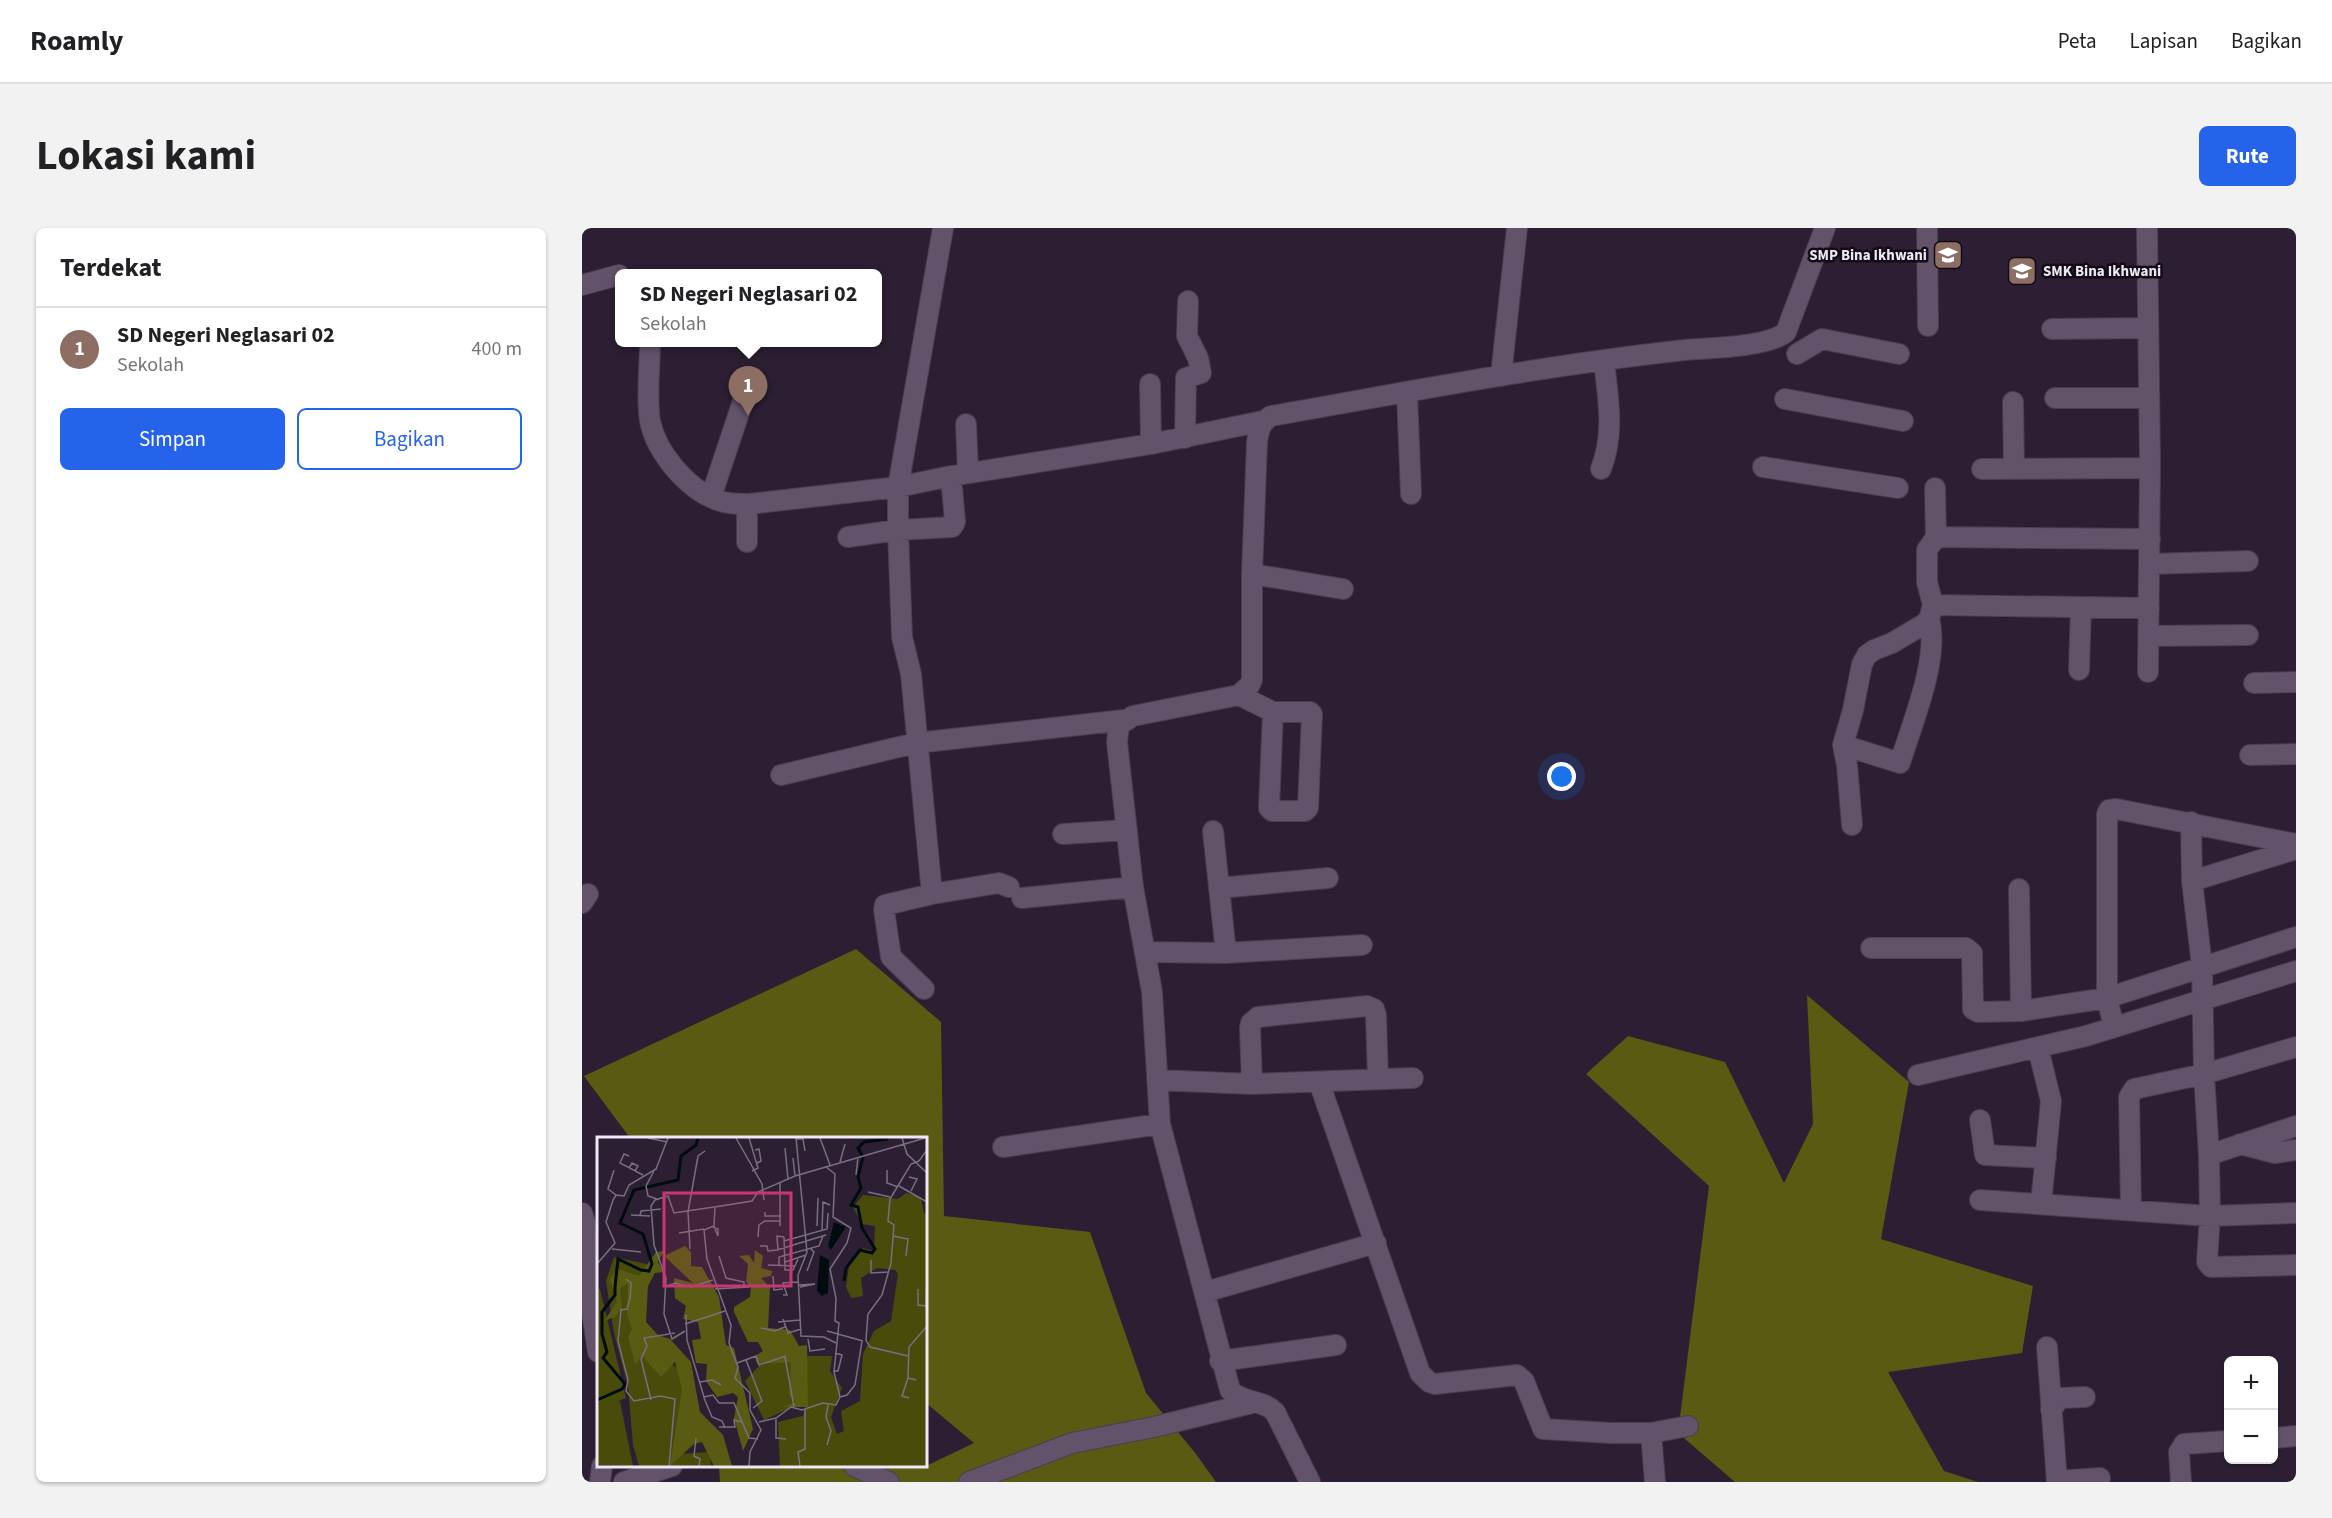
<!DOCTYPE html>
<html lang="id">
<head>
<meta charset="utf-8">
<style>
	:root { --surface:#fff; --page:#f2f2f2; --text:#202124; --muted:#757577; --line:#e0e0e0; --accent:#2563eb }
	body { margin:0; font-family:"Source Sans 3",sans-serif; background:var(--page); color:var(--text) }
	.controls { position:absolute; right:18px; bottom:18px; display:grid; overflow:hidden; border-radius:9px; box-shadow:0 2px 4px #0004 }
	.controls button { width:54px; height:54px; display:grid; place-items:center; padding:0; border:0; border-bottom:2px solid var(--line); background:var(--surface); color:var(--text); font:30px sans-serif }
	.you { position:absolute; left:980px; top:549px; width:21px; height:21px; margin:-15px; border:4px solid #fff; border-radius:50%; background:#1a73e8; box-shadow:0 0 0 9px #1a73e833 }
	.badge { display:grid; place-items:center; width:39px; height:39px; border-radius:50%; background:var(--accent); color:#fff; font-size:20px; font-weight:700 }
	.pin { position:absolute; translate:-50% -50px; filter:drop-shadow(0 2px 3px #0008) }
	.pin::after { content:''; position:absolute; top:32px; width:21px; height:18px; background:inherit; clip-path:polygon(0 0,100% 0,50% 100%) }
	.popup { position:absolute; left:33px; top:41px; width:267px; height:78px; box-sizing:border-box; display:grid; place-content:center; border-radius:9px; background:var(--surface); filter:drop-shadow(0 2px 4px #0005); font-size:20px; white-space:nowrap; color:var(--muted) }
	.popup b { font-size:22px; color:var(--text) }
	.popup::after { content:''; position:absolute; left:50%; top:100%; margin-left:-12px; border:12px solid transparent; border-top-color:var(--surface) }
	.list { margin:0; padding:0; list-style:none }
	h2 { display:flex; justify-content:space-between; align-items:center; height:78px; margin:0; padding:0 24px; font-size:26px }
	h2 small { font-size:20px; font-weight:400; color:var(--muted) }
	.list li { display:grid; grid-template-columns:39px 1fr auto; gap:18px; align-items:center; box-sizing:border-box; height:84px; padding:0 24px; border-top:2px solid var(--line) }
	.list b { display:block; font-size:22px; white-space:nowrap }
	.list p { margin:0; font-size:20px; white-space:nowrap; color:var(--muted) }
	.list em { font-size:20px; font-style:normal; color:var(--muted) }
	.actions { display:flex; gap:12px; padding:18px 24px }
	.actions a { flex:1; padding:14px 0; border:2px solid var(--accent); border-radius:9px; text-align:center; font-size:21px; color:var(--accent) }
	.actions .main { background:var(--accent); color:#fff }
	.map { position:relative; flex:none; width:1714px; height:1254px; overflow:hidden; border-radius:9px }
	header { display:flex; align-items:center; gap:36px; box-sizing:border-box; height:84px; padding:0 30px; background:var(--surface); border-bottom:2px solid var(--line) }
	header strong { font-size:28px }
	nav { display:flex; gap:33px; margin-inline-start:auto; font-size:21px }
	.intro { display:flex; align-items:center; justify-content:space-between; box-sizing:border-box; height:144px; padding:0 36px }
	h1 { margin:0; font-size:42px }
	.button { padding:15px 27px; border-radius:9px; background:var(--accent); color:#fff; font-size:21px; font-weight:700 }
	main { display:flex; gap:36px; padding:0 36px }
	aside { flex:1; background:var(--surface); border-radius:9px; box-shadow:0 2px 4px #0004 }
	.map>svg:first-child { display:block }
	.forest { fill:#585b11 }
	.lines { fill:none; stroke-linecap:round; stroke-linejoin:round }
	.minor-casing { stroke:#493e4f; stroke-width:22 }
	.minor { stroke:#62536b; stroke-width:20 }
	.labels { text-anchor:middle; dominant-baseline:central; stroke-width:5; stroke-linejoin:round; paint-order:stroke }
	.poi-label { font-size:15px; font-weight:bold; fill:#f0e7f5; stroke:#110b14; text-anchor:end }
	.inset-river { fill:none; stroke:#010c10; stroke-width:3 }
	.inset-road { fill:none; stroke:#7a6f81; stroke-width:1.5 }
	.view { fill:#c93772; fill-opacity:0.15; stroke:#c93772; stroke-width:3 }
	.inset-edge { fill:none; stroke:#f0e7f5; stroke-width:3 }
</style>
</head>
<body>
<header>
<strong>Roamly</strong>
<nav><a>Peta</a><a>Lapisan</a><a>Bagikan</a></nav>
</header>
<div class="intro"><h1>Lokasi kami</h1><a class="button">Rute</a></div>
<main>
<aside>
<h2>Terdekat<small></small></h2>
<ul class="list">
<li><span class="badge" style="background:#8d6e63">1</span><div><b>SD Negeri Neglasari 02</b><p>Sekolah</p></div><em>400 m</em></li>
</ul>
<div class="actions"><a class="main">Simpan</a><a>Bagikan</a></div>
</aside>
<div class="map">
<svg width="1714" height="1254" viewBox="0 0 1714 1254">
	<rect width="100%" height="100%" fill="#2c1f33"/>
	<!-- forest -->
	<path class="forest" d="M 274,721 L 359,794 L 362,988 L 508,1004 L 564,1165 L 614,1226 L 634,1254 L 138,1254 L 137,1238 L 344,1238 L 392,1215 L 344,1175 L 344,910 L 48,910 L 2,848 Z
		M 1225,767 L 1327,854 L 1299,1011 L 1451,1058 L 1440,1125 L 1306,1144 L 1362,1243 L 1396,1254 L 1153,1254 L 1096,1205 L 1127,958 L 1004,846 L 1046,808 L 1143,834 L 1202,955 L 1231,896 Z"/>
	<g class="lines">
		<!-- minor casing -->
		<g class="minor-casing">
			<path id="minor" d="M 1345,0 L 1346,98
				M 1565,0 L 1568,234 L 1566,444
				M 0,57 L 37,47
				M 1470,101 L 1566,100
				M 68,114 C 68,140 64,168 68,193 C 74,224 105,261 135,272 C 145,276 156,276 167,276 L 316,259 L 369,248 L 569,216 L 681,193
				M 1215,126 L 1240,111 L 1317,126
				M 919,148 L 935,0
				M 568,156 L 569,216
				M 825,165 L 829,266
				M 1473,170 L 1567,170
				M 1203,171 L 1321,193
				M 1431,174 L 1432,241
				M 384,196 L 386,245
				M 603,210 L 604,150 L 619,145 L 616,130 L 605,108 L 606,73
				M 1181,239 L 1316,260
				M 1019,241 C 1033,204 1026,171 1022,133
				M 1400,241 L 1568,240
				M 1353,260 L 1354,309 L 1568,311
				M 129,269 L 162,170
				M 165,276 L 165,314
				M 266,309 L 316,302 L 370,299 L 373,294 L 369,248
				M 1568,336 L 1666,333
				M 670,346 L 761,361
				M 1351,377 L 1345,354 L 1345,322 L 1354,309
				M 1567,408 L 1666,407
				M 1497,442 L 1499,379
				M 1672,455 L 1714,454
				M 657,467 L 691,484 L 728,484 L 730,486 L 726,580 L 723,583 L 690,583 L 687,580 L 691,484
				M 1261,517 L 1318,535 C 1330,495 1358,430 1347,391
				M 1668,527 L 1714,526
				M 199,547 L 334,515 L 542,492
				M 1609,594 L 1610,653 L 1620,738 L 1622,846 L 1627,927 L 1628,988 L 1625,1034 L 1629,1039 L 1714,1037
				M 1270,597 L 1265,537 L 1261,517 L 1271,482 L 1280,436 L 1285,427 L 1292,422 L 1310,415 L 1342,396 L 1347,391 L 1351,377 L 1567,380
				M 631,603 L 644,725
				M 481,606 L 545,602
				M 1610,653 L 1714,621
				M 637,660 L 746,650
				M 1437,661 L 1439,783
				M 350,666 L 329,446 L 320,409 L 316,302 L 316,259 L 361,0
				M 440,670 L 551,659
				M 0,675 L 6,666
				M 1289,720 L 1384,720 L 1390,725 L 1391,781 L 1396,784 L 1439,783 L 1525,770 L 1714,709
				M 563,724 L 644,725 L 780,717
				M 342,761 L 309,729 L 302,682 L 303,677 L 350,666 L 417,655 L 427,659
				M 1532,799 L 1525,770 L 1525,586 L 1527,582 L 1534,581 L 1714,616
				M 1456,820 L 1469,873 L 1459,976
				M 1336,847 L 1504,808 L 1714,743
				M 575,852 L 670,856 L 831,850
				M 737,854 L 838,1145 L 847,1154 L 853,1156 L 935,1147 L 942,1153 L 961,1201 L 1029,1205 L 1069,1205 L 1073,1254
				M 670,856 L 668,800 L 669,795 L 676,789 L 785,778 L 792,781 L 794,787 L 796,851
				M 1398,892 L 1403,927 L 1464,930
				M 1658,916 L 1693,925 L 1714,922
				M 421,919 L 578,896
				M 1627,927 L 1714,898
				M 1398,972 L 1628,988 L 1714,985
				M 1549,982 L 1547,869 L 1552,861 L 1622,846 L 1714,819
				M 0,985 L 3,994 L 9,1077 L 16,1124
				M 623,1064 L 794,1015
				M 1465,1119 L 1475,1254
				M 638,1133 L 754,1117
				M 1469,1182 L 1478,1170 L 1503,1169
				M 1069,1205 L 1106,1198
				M 1692,1210 L 1714,1208
				M 272,1238 L 307,1254
				M 1475,1253 L 1518,1250
				M 18,1254 L 20,1238
				M 42,1254 L 90,1238
				M 387,1254 L 490,1215 L 572,1199 L 674,1174
				M 728,1254 L 693,1184 C 681,1171 659,1175 648,1162 L 578,896 L 570,764 L 551,659 L 535,514 L 537,497 L 551,488 L 657,467 L 667,458 L 670,452 L 670,346 L 675,214 C 677,202 678,195 689,188 C 826,164 964,137 1103,122 C 1128,120 1187,119 1204,104 L 1243,0
				M 1599,1254 L 1597,1224 L 1602,1216 L 1646,1213"/>
		</g>
		<!-- minor -->
		<use href="#minor" class="minor"/>
	</g>
	<!-- icons -->
	<defs>
		<g id="school-square" transform="scale(1.5)"><rect x="-9" y="-9" width="18" height="18" rx="4" fill="#8d6e63" stroke="#110b14"/><path d="M0-5L7-2L0 1L-7-2ZM-4 1L0 2.5L4 1V4Q0 6-4 4Z" fill="#fff"/></g>
	</defs>
	<g fill-rule="evenodd">
		<use href="#school-square" x="1366" y="27"/>
		<use href="#school-square" x="1440" y="43"/>
	</g>
	<g class="labels">
		<!-- poi labels -->
		<g class="poi-label">
			<text x="1345" y="27">SMP Bina Ikhwani</text>
			<text x="1461" y="43" text-anchor="start">SMK Bina Ikhwani</text>
		</g>
	</g>
	<!-- overview -->
	<g transform="translate(15 909)">
		<rect width="330" height="330" fill="#2c1f33"/>
		<path d="M 309,56 L 324,60 L 327,77 L 330,75 L 330,329 L 183,329 L 181,285 L 206,279 L 209,267 L 207,219 L 235,219 L 233,234 L 245,251 L 234,280 L 240,297 L 247,294 L 244,274 L 263,264 L 266,217 L 277,194 L 294,184 L 301,137 L 298,133 L 280,131 L 264,141 L 266,159 L 254,161 L 249,150 L 252,129 L 266,111 L 277,114 L 278,89 L 265,87 L 256,70 L 266,58 L 301,62 ZM 17,120 L 54,128 L 37,172 L 68,221 L 93,242 L 82,317 L 113,315 L 114,329 L 42,329 L 36,308 L 31,249 L 17,196 L 9,144 ZM 3,152 L 29,261 L 19,265 L 23,264 L 36,329 L 0,328 L 0,153 ZM 195,216 L 202,267 L 167,283 L 148,244 L 162,229 Z" fill="#494b0b"/>
		<path d="M 88,109 L 94,115 L 94,129 L 105,130 L 122,160 L 129,208 L 137,211 L 156,292 L 146,314 L 137,281 L 141,260 L 136,256 L 120,260 L 109,244 L 110,227 L 99,226 L 95,203 L 104,202 L 101,185 L 86,182 L 89,169 L 78,161 L 77,141 L 96,146 L 67,119 ZM 158,113 L 166,119 L 164,131 L 175,134 L 174,139 L 164,141 L 173,150 L 171,191 L 193,193 L 202,209 L 210,208 L 211,270 L 186,270 L 199,265 L 192,258 L 194,225 L 160,227 L 158,219 L 166,214 L 161,205 L 151,205 L 137,175 L 137,170 L 153,160 L 154,150 L 149,145 L 151,127 L 142,119 L 152,118 L 157,126 ZM 67,114 L 61,125 L 67,135 L 58,136 L 51,149 L 49,185 L 61,198 L 73,202 L 94,225 L 103,275 L 126,298 L 135,329 L 117,329 L 105,305 L 97,307 L 73,329 L 85,252 L 78,225 L 64,240 L 45,219 L 38,227 L 31,200 L 35,192 L 30,177 L 31,146 L 23,152 L 25,171 L 18,180 L 7,184 L 20,165 L 13,142 L 21,132 L 42,139 L 59,115 Z" fill="#585b11"/>
		<path d="M 237,85 L 249,90 L 234,113 L 231,109 ZM 223,118 L 232,123 L 231,156 L 225,159 L 220,154 Z" fill="#010c10"/>
		<path class="inset-river" d="M 247,144 L 249,131 L 263,113 L 275,116 L 278,112 L 265,91 L 261,70 L 254,68 L 264,51 L 261,40 L 266,20 L 261,11 L 267,5 L 291,2M 18,150 L 21,122 L 44,133 L 52,134 L 55,127 L 46,97 L 23,86 L 37,53 L 81,43 L 84,19 L 99,8 L 101,1M 0,263 L 25,252 L 28,247 L 6,221 L 10,215 L 5,197 L 5,175 L 18,158 L 18,150"/>
		<path class="inset-road" d="M 51,1 L 70,5M 139,1 L 165,47 L 167,63M 152,1 L 161,31 L 155,34M 199,1 L 210,115 L 201,138 L 204,199 L 227,200 L 239,206M 223,1 L 233,28M 305,1 L 310,17 L 330,36M 199,2 L 206,2 L 208,14M 188,11 L 191,42M 158,13 L 162,12 L 164,24 L 160,26M 32,19 L 27,17 L 23,26 L 46,38M 196,21 L 198,39M 243,25 L 248,7M 32,31 L 35,26 L 41,29 L 38,34M 17,33 L 11,52 L 19,58M 290,33 L 290,46 L 301,50M 57,34 L 49,49 L 51,59 L 60,62M 259,38 L 261,20M 312,40 L 320,42 L 314,54M 183,46 L 183,89M 302,49 L 330,65M 271,55 L 293,60M 168,75 L 168,79 L 184,79M 34,78 L 53,79M 43,79 L 44,74 L 64,72M 220,89 L 221,61M 116,90 L 121,92 L 121,99 L 118,92M 225,93 L 226,65 L 233,68M 82,96 L 107,92M 296,99 L 311,102 L 309,119M 161,100 L 162,88 L 168,84 L 183,84M 187,100 L 188,133 L 196,133 L 202,120M 187,104 L 230,92 L 231,76M 163,109 L 170,109 L 171,114 L 180,113 L 229,98M 15,112 L 44,115M 93,112 L 91,75 L 101,19 L 108,14M 181,114 L 180,99 L 187,100M 122,119 L 129,141 L 147,145 L 147,150M 274,123 L 274,136 L 292,135M 188,125 L 209,118M 0,127 L 18,106 L 9,85 L 16,63 L 19,58 L 27,59 L 32,48 L 59,32 L 71,1M 171,128 L 198,129M 182,129 L 182,120 L 222,109 L 226,99M 210,134 L 217,115 L 214,112M 176,139 L 177,153 L 186,152M 29,142 L 34,146 L 33,162 L 30,172 L 24,173 L 21,204 L 31,243 L 29,254 L 37,264 L 63,259 L 78,262 L 72,329M 201,148 L 218,147 L 203,150M 68,150 L 78,146 L 94,150 L 116,143M 118,152 L 152,150M 321,152 L 321,168 L 329,169M 186,158 L 190,158 L 186,146 L 201,145M 329,169 L 330,143M 89,178 L 90,203 L 107,260 L 116,258 L 122,266 L 137,266 L 152,301 L 161,302M 186,182 L 191,196 L 204,192M 181,185 L 203,183M 88,187 L 128,174M 164,191 L 178,194 L 188,190M 88,194 L 75,202 L 67,177 L 69,141 L 57,108 L 54,69 L 58,63 L 71,59 L 77,76 L 117,70M 230,194 L 266,204M 211,202 L 213,214 L 228,212M 159,219 L 162,228 L 189,219M 311,219 L 273,210 L 269,203 L 271,177 L 285,158 L 294,126 L 297,88 L 291,84 L 293,62 L 314,27 L 322,24 L 330,13M 188,220 L 197,270M 149,223 L 165,264 L 156,271M 140,226 L 159,219M 237,234 L 241,234 L 245,218 L 238,216M 311,241 L 305,259 L 312,261M 319,243 L 311,241 L 312,210 L 330,189M 103,245 L 115,243 L 124,248M 243,260 L 250,258 L 258,248 L 265,204M 107,261 L 115,280 L 125,284 L 128,291M 54,263 L 44,222 L 50,209 L 47,201 L 78,196M 179,282 L 179,301 L 189,302M 162,285 L 179,281 L 194,270 L 205,273 L 226,266 L 239,268 L 243,260 L 237,235 L 242,186 L 238,184 L 239,161 L 233,132 L 250,106 L 254,91 L 236,80 L 238,37 L 229,30M 122,290 L 138,290 L 137,283 L 145,285M 99,301 L 97,319 L 103,322 L 102,329M 230,308 L 234,294 L 229,280 L 231,268M 152,329 L 153,315 L 164,293 L 153,273 L 153,256 L 138,241 L 141,230 L 132,206 L 134,188 L 110,122 L 107,93 L 117,89 L 118,70 L 155,64 L 161,55 L 198,39 L 328,1M 203,329 L 201,315 L 208,312 L 208,272"/>
		<path class="view" d="M 67,56 L 194,56 L 194,149 L 67,149 Z"/>
		<rect width="330" height="330" class="inset-edge"/>
	</g>
</svg>
<div class="controls">
<button>+</button>
<button>−</button>
</div>
<div class="you"></div>
<div class="pin badge" style="left:166px;top:188px;background:#8d6e63">1</div>
<div class="popup"><b>SD Negeri Neglasari 02</b>Sekolah</div>
</div>
</main>
</body>
</html>
